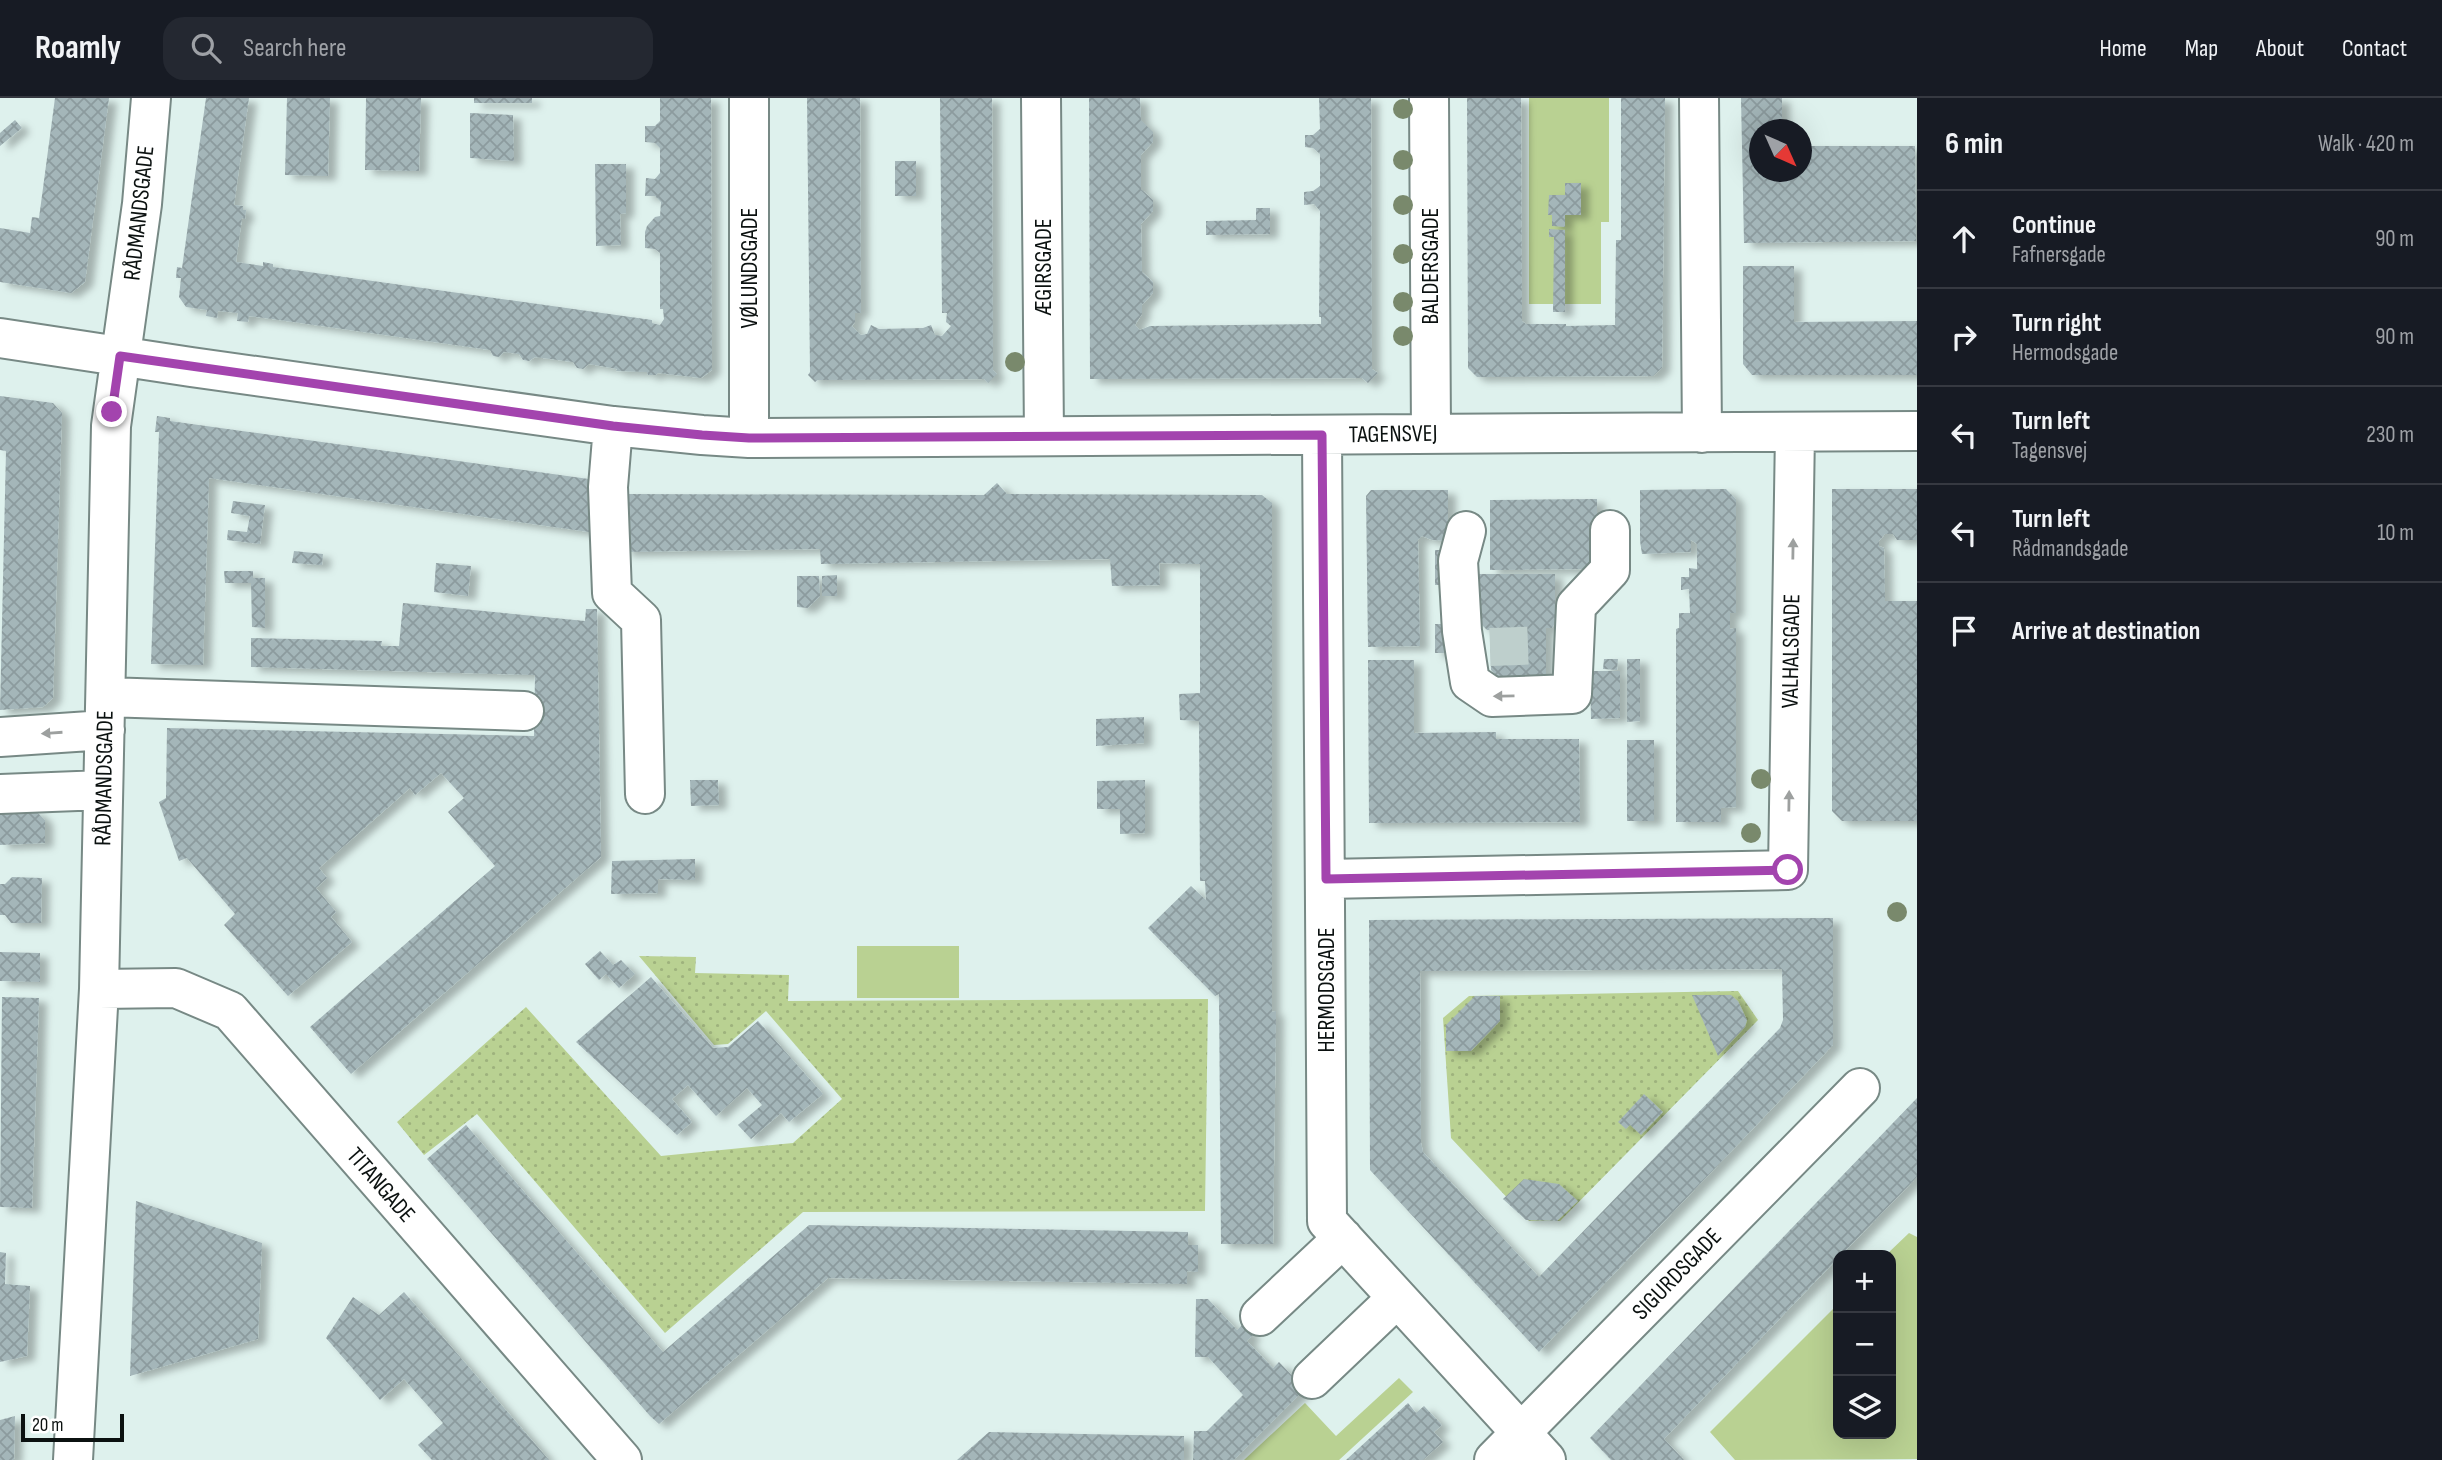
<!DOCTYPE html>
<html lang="en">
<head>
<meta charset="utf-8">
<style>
	:root { --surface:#171b24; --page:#242831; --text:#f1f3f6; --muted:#9ea1a6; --line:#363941 }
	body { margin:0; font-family:"Sofia Sans Condensed",sans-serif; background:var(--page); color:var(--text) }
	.controls { position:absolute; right:21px; bottom:21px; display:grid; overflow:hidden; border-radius:14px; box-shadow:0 7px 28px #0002 }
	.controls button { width:63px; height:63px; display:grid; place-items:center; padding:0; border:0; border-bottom:2px solid var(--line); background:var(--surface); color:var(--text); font:35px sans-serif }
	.compass { position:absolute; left:1749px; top:21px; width:63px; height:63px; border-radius:50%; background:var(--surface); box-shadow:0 7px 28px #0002; rotate:135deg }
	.scale { position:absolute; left:21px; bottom:18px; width:103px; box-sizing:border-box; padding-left:7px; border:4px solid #0b1110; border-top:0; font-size:19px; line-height:24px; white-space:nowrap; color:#0b1110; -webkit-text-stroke:5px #fff; paint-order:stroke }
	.stop { position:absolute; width:21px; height:21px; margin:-16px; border:5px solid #a344ae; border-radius:50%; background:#fff }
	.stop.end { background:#a344ae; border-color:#fff; box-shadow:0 2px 7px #0008 }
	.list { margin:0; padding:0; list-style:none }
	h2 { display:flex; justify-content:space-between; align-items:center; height:91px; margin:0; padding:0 28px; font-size:30px }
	h2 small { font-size:23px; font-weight:400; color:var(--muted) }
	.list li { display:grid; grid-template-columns:46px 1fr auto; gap:21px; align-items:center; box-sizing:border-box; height:98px; padding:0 28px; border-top:2px solid var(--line) }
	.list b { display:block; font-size:26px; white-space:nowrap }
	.list p { margin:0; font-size:23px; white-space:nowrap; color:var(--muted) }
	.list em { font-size:23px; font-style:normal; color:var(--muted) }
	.icon { flex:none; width:38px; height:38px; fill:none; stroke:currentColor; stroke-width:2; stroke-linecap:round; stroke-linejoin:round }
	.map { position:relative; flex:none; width:1917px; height:1362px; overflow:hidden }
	header { display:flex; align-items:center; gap:42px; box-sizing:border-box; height:98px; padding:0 35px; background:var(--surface); border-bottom:2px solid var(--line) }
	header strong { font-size:33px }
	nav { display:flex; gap:38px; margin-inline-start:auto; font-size:24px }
	.search { width:490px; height:63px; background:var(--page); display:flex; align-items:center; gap:18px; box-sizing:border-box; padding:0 24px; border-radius:21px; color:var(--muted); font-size:26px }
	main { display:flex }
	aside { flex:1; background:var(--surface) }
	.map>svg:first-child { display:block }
	.green { fill:#b9d192 }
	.park { fill:url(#park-dots) }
	.building { fill:url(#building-cross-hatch); fill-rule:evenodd; filter:url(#shadow) }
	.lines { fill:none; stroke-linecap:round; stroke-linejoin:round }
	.minor-tunnel { stroke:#becfcc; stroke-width:38; stroke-dasharray:38 19; stroke-linecap:butt }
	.minor-casing { stroke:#778985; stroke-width:42 }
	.minor { stroke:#fff; stroke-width:38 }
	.tree { fill:#79896c }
	.oneway { fill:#9da09f }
	.route { stroke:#a344ae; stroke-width:9 }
	.labels { text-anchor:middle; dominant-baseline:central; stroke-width:5; stroke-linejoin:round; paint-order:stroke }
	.street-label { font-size:24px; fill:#0b1110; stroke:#fff }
</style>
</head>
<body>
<header>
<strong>Roamly</strong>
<div class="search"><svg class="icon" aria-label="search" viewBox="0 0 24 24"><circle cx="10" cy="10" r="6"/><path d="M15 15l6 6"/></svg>Search here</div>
<nav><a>Home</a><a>Map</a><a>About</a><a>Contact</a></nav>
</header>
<main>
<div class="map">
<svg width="1917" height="1362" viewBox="0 0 1917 1362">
	<defs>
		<pattern id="park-dots" width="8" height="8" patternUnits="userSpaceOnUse" patternTransform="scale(1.75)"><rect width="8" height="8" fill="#b9d192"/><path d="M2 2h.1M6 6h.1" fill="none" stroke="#9eb27d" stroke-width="1.8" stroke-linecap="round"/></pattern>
		<pattern id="building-cross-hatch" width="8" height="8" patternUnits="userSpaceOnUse" patternTransform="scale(1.75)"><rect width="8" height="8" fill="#a4b6b9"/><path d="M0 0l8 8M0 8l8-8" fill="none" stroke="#8c9b9e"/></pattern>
		<filter id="shadow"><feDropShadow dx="8" dy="4.5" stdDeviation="3.5" flood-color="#0004"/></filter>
	</defs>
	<rect width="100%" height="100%" fill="#def1ed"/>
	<!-- green -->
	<path class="green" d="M 1529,0 L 1609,0 L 1609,124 L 1601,124 L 1601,206 L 1529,206 Z
		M 857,848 L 959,848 L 959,900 L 857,900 Z
		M 1909,1135 L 1917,1139 L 1917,1361 L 1735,1362 L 1710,1334 L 1838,1206 L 1838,1336 L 1891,1336 L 1891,1157 L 1886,1157 Z
		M 1399,1280 L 1413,1294 L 1339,1362 L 1244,1362 L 1305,1305 L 1336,1338 Z"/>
	<!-- park -->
	<path class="park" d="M 639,858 L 696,859 L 695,875 L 789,877 L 788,903 L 1208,901 L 1205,1113 L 803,1114 L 665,1235 L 477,1016 L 424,1057 L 397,1024 L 526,909 L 661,1058 L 793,1045 L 842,1001 L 766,913 L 728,946 L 714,947 Z
		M 1738,893 L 1758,922 L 1560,1123 L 1529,1123 L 1451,1040 L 1443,920 L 1469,898 Z"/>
	<!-- building -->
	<path class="building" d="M 55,0 L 109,0 L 85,184 L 71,195 L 0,184 L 0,130 L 30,135 L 32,119 L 39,120 Z
		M 206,0 L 249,0 L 234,107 L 243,108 L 243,112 L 246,112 L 245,121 L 242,120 L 236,164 L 263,168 L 263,164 L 273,166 L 273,169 L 652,222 L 652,225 L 660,227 L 664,221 L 663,211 L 660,211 L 660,155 L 655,151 L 645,150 L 645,134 L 647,128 L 655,119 L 660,118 L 661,104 L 655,98 L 645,98 L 646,80 L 655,81 L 660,75 L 660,50 L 655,45 L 645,44 L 645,28 L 655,28 L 660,23 L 660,0 L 711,0 L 712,272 L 701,280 L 658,275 L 656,277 L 648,277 L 647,274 L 616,273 L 617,271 L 589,266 L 583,271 L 577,270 L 573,264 L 535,259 L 529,263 L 523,262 L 519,256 L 504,254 L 499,259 L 493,258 L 490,252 L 272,221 L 249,218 L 248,224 L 237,223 L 238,215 L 218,213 L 217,220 L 206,218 L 207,212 L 186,209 L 179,199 L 181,180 L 176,180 L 177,169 L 182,170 Z
		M 287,0 L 330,0 L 328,78 L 285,77 Z
		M 366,0 L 421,0 L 419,73 L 365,72 Z
		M 474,0 L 532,0 L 532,5 L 474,5 Z
		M 807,0 L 860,0 L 861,215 L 855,215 L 855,224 L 852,228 L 861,237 L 867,236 L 871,227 L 879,231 L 923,230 L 931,227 L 935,237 L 942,238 L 951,228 L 946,224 L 947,215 L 942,215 L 940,0 L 992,0 L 993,272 L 997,276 L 988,285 L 984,281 L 818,282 L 815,284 L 808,277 L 810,274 Z
		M 1089,0 L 1140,0 L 1141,22 L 1153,34 L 1153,44 L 1141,57 L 1141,91 L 1153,102 L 1153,113 L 1141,126 L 1142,174 L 1153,184 L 1153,195 L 1142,207 L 1142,216 L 1135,227 L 1140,232 L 1150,228 L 1321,226 L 1321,219 L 1319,219 L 1320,113 L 1314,106 L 1304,107 L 1304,94 L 1313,93 L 1320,88 L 1320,56 L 1313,50 L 1305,49 L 1305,37 L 1313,37 L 1320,31 L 1319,0 L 1371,0 L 1372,271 L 1378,275 L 1368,285 L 1362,280 L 1090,281 Z
		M 1467,0 L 1521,0 L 1522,223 L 1526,226 L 1566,226 L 1566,228 L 1615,227 L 1616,142 L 1621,142 L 1621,0 L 1665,0 L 1662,270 L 1653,278 L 1477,279 L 1468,270 Z
		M 1741,0 L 1782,0 L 1782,32 L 1759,32 L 1759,74 L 1802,74 L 1802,48 L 1915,48 L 1916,143 L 1744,145 Z
		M 470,15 L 513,17 L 514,63 L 470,60 Z
		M 15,22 L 22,30 L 0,48 L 0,35 Z
		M 895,63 L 916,63 L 916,98 L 895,98 Z
		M 595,66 L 626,66 L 626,115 L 620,116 L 621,147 L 596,148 Z
		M 1565,85 L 1581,85 L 1581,117 L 1565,117 L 1565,129 L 1552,128 L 1552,117 L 1548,117 L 1549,97 L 1565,97 Z
		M 1256,110 L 1270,110 L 1270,136 L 1206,137 L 1206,123 L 1256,122 Z
		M 1549,131 L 1565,132 L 1565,214 L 1553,214 L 1554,139 L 1549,139 Z
		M 1743,168 L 1794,168 L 1794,224 L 1917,223 L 1917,277 L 1752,277 L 1743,266 Z
		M 0,298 L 53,305 L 62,315 L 53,600 L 43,609 L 0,612 L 6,353 L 0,352 Z
		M 157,318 L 170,320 L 170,323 L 596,382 L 596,435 L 209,380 L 203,567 L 151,566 L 159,334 L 155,334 Z
		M 997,385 L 1007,396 L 1262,397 L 1272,405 L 1272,914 L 1276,913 L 1273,1146 L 1221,1146 L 1219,896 L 1215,898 L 1148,830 L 1191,788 L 1206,802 L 1205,783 L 1200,783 L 1199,623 L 1180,622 L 1179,596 L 1200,595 L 1200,466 L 1159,465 L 1160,487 L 1112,488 L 1110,461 L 821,466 L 820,451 L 624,454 L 624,396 L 984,397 Z
		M 1726,391 L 1736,401 L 1736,515 L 1730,515 L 1730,531 L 1736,530 L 1736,709 L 1721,710 L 1721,724 L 1676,724 L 1676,531 L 1679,530 L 1679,515 L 1690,515 L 1689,491 L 1681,492 L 1681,479 L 1689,479 L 1689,470 L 1697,471 L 1697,446 L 1691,442 L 1691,454 L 1642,456 L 1640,443 L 1640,392 Z
		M 1832,391 L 1917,391 L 1917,442 L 1897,442 L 1893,436 L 1885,436 L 1879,443 L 1879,448 L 1884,450 L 1885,503 L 1917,503 L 1917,723 L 1842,723 L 1832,713 Z
		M 1371,392 L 1448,392 L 1448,443 L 1432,442 L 1422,438 L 1418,442 L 1420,548 L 1368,549 L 1366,398 Z
		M 1597,401 L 1597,471 L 1490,472 L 1490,402 Z
		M 233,403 L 265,407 L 260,446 L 227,442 L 228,432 L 247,434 L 250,418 L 231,415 Z
		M 1435,452 L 1449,452 L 1449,487 L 1435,487 Z
		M 294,453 L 323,456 L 322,467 L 292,465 Z
		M 436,465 L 471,468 L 468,498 L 434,494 Z
		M 224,473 L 253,473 L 253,480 L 265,480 L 265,530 L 252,529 L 251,485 L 225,485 Z
		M 1471,476 L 1555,476 L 1555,525 L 1552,530 L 1546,530 L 1546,582 L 1500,582 L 1491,572 L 1490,532 L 1487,532 L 1471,516 Z
		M 837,477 L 837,498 L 822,498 L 822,478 Z
		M 797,478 L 819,478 L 820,498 L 808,510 L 797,509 Z
		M 403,505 L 585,523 L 586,511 L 597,511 L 601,759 L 351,976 L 310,929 L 495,768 L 448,714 L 464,700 L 441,675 L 415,697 L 410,690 L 319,770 L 327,780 L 316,790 L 336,814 L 331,819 L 352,844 L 288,898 L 224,827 L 235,816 L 187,760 L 179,763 L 159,704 L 166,700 L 167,630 L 534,638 L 535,577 L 251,569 L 251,540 L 382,543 L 381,548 L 399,548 Z
		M 1435,526 L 1451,526 L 1451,555 L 1435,555 Z
		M 1604,561 L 1618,561 L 1617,572 L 1603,571 Z
		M 1627,561 L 1640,561 L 1640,623 L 1627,624 Z
		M 1368,562 L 1414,562 L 1414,635 L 1496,634 L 1496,641 L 1579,641 L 1580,724 L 1369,725 Z
		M 1590,573 L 1620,573 L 1620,620 L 1591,621 Z
		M 1144,619 L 1144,645 L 1096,648 L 1096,621 Z
		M 1627,642 L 1654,642 L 1654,723 L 1627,723 Z
		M 690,682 L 718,682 L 719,707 L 691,708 Z
		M 1145,682 L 1145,735 L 1120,736 L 1120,711 L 1097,711 L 1097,683 Z
		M 36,713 L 45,722 L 45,745 L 0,747 L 0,716 Z
		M 695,761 L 695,782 L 658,781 L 658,795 L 611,796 L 612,763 Z
		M 12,779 L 42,780 L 41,825 L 11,825 L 5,817 L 0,817 L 0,786 L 5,786 Z
		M 1833,820 L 1833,947 L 1539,1254 L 1370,1072 L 1369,822 ZM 1782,871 L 1783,922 L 1780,930 L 1539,1179 L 1423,1054 L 1421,1045 L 1420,873 Z
		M 600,853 L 613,867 L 621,862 L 635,876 L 619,890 L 606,876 L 599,882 L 585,866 Z
		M 0,854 L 40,855 L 40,884 L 0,883 Z
		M 651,879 L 713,950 L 728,949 L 758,923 L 823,996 L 789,1024 L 781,1015 L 751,1041 L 738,1027 L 762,1007 L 747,990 L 716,1018 L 688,987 L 672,1001 L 692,1024 L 677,1037 L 576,944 Z
		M 1692,897 L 1731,897 L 1738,903 L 1747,922 L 1745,929 L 1718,958 Z
		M 1475,898 L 1500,898 L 1500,923 L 1471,953 L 1446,953 L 1446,927 Z
		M 2,899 L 39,900 L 32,1110 L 0,1109 Z
		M 1644,996 L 1663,1014 L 1641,1037 L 1630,1027 L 1626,1031 L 1618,1024 Z
		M 1917,1000 L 1917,1079 L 1841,1157 L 1838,1157 L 1838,1160 L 1664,1341 L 1684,1362 L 1611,1362 L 1590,1340 Z
		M 466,1027 L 663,1254 L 809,1127 L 1188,1134 L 1188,1147 L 1198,1147 L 1198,1174 L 1187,1173 L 1187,1186 L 828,1180 L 659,1326 L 650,1318 L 427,1061 Z
		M 1524,1081 L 1559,1086 L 1578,1103 L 1557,1123 L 1526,1122 L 1503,1101 Z
		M 136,1103 L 262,1145 L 258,1241 L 130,1278 Z
		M 0,1154 L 6,1155 L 5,1186 L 30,1188 L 27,1258 L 0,1264 Z
		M 404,1194 L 549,1362 L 432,1362 L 418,1347 L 443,1325 L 404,1281 L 380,1302 L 326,1240 L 353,1199 L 379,1217 Z
		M 1196,1201 L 1208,1201 L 1237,1232 L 1243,1226 L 1253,1237 L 1247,1243 L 1273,1270 L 1279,1264 L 1305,1291 L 1234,1362 L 1193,1362 L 1194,1333 L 1207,1333 L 1243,1297 L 1208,1259 L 1195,1259 Z
		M 1408,1305 L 1416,1315 L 1424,1308 L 1442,1327 L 1434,1334 L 1443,1344 L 1423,1362 L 1346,1362 Z
		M 15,1318 L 14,1362 L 0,1362 L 0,1322 Z
		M 989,1334 L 1184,1338 L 1184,1362 L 957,1362 Z"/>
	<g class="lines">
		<!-- minor-tunnel -->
		<path class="minor-tunnel" d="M 1490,549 L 1545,547"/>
		<!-- minor casing -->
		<g class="minor-casing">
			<path id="minor" d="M 1041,0 L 1044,338
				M 1429,0 L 1431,335
				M 1699,0 L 1702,335
				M 0,240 L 191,269 L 613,328 L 702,337 L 749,340 L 1917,333
				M 613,328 L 608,389 L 612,495 L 641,522 L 645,696
				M 1322,337 L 1327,1123 L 1546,1362
				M 749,340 L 749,0
				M 1466,433 L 1458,463 L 1462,533 L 1470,584 L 1492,599 L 1572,596 L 1576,508 L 1610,472 L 1610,432
				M 106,599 L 524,613
				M 0,639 L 105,632
				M 0,696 L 103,692
				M 1326,781 L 1788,772 L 1795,334
				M 99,891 L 176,890 L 230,913 L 622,1362
				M 1260,1218 L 1343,1140
				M 1312,1281 L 1397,1200
				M 73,1362 L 99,891 L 111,328 L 142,106 L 151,0
				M 1494,1362 L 1860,990"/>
		</g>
		<!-- minor -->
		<use href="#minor" class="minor"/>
	</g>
	<!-- trees -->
	<g class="tree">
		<circle cx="1403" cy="11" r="10"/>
		<circle cx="1403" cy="62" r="10"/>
		<circle cx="1403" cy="107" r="10"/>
		<circle cx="1403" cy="156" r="10"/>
		<circle cx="1403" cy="204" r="10"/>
		<circle cx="1403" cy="238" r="10"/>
		<circle cx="1015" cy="264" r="10"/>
		<circle cx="1761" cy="681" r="10"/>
		<circle cx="1751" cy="735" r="10"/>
		<circle cx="1897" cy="814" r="10"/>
	</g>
	<!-- one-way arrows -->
	<defs><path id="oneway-solid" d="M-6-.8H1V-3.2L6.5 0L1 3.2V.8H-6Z" transform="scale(1.75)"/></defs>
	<g class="oneway">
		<use href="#oneway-solid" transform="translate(1793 451) rotate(-89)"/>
		<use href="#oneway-solid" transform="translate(1504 598) rotate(179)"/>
		<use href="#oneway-solid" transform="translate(52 635) rotate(176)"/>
		<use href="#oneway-solid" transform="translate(1789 703) rotate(-89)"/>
	</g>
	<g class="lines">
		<!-- route -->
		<path class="route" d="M 112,314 L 120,258 L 613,328 L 702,337 L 749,340 L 1322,337 L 1326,781 L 1788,772"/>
	</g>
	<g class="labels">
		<!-- street labels -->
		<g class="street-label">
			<text transform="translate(139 115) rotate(-84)">RÅDMANDSGADE</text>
			<text transform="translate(1430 168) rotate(-90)">BALDERSGADE</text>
			<text transform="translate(1043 169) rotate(-90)">ÆGIRSGADE</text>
			<text transform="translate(749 170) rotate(-90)">VØLUNDSGADE</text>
			<text transform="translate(1393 336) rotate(-1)">TAGENSVEJ</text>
			<text transform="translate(1791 553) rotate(-89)">VALHALSGADE</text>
			<text transform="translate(104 680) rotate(-89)">RÅDMANDSGADE</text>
			<text transform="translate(1326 892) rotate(-90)">HERMODSGADE</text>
			<text transform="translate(381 1087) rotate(49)">TITANGADE</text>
			<text transform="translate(1677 1176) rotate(-46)">SIGURDSGADE</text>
		</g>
	</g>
</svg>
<div class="controls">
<button>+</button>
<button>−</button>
<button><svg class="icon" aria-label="layers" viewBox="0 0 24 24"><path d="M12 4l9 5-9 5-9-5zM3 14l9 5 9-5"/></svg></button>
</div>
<svg class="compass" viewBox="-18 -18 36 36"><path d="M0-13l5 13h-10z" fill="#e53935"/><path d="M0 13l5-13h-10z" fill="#9ea1a6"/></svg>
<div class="scale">20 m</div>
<div class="stop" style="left:1788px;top:772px"></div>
<div class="stop end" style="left:112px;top:314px"></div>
</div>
<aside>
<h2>6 min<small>Walk · 420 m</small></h2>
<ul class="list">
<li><svg class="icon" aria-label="ahead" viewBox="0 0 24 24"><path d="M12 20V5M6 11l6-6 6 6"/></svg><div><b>Continue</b><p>Fafnersgade</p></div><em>90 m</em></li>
<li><svg class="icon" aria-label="right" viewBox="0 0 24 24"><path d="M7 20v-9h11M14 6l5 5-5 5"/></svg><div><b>Turn right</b><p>Hermodsgade</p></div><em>90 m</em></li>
<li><svg class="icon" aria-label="left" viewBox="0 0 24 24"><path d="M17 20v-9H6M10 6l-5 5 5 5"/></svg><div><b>Turn left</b><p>Tagensvej</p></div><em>230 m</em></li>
<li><svg class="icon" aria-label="left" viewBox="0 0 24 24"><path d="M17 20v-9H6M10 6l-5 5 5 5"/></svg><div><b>Turn left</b><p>Rådmandsgade</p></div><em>10 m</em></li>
<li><svg class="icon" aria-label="arrive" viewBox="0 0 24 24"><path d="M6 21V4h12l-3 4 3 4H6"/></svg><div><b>Arrive at destination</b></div></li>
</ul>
</aside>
</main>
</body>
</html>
